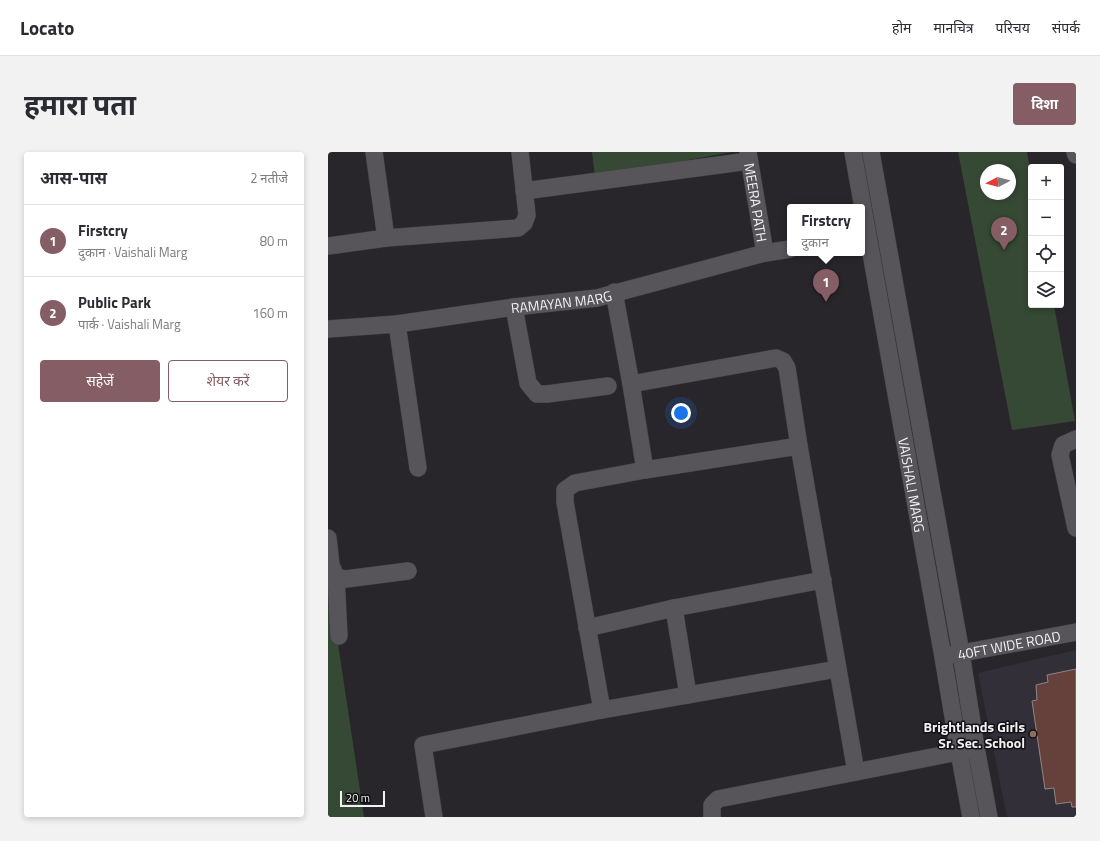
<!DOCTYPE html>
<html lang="hi">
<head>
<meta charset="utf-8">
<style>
	:root { --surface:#fff; --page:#f2f2f3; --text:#2b2b33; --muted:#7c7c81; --line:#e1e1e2; --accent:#855d64 }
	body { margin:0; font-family:"Titillium Web","Noto Sans Devanagari",sans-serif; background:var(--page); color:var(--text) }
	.controls { position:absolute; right:12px; top:12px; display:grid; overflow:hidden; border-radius:4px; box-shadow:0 2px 6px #0003 }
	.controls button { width:36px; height:36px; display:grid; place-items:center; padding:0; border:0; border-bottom:1px solid var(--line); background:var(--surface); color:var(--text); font:20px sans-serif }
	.compass { position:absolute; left:652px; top:12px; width:36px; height:36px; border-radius:50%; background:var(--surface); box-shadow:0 2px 6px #0003; rotate:263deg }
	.scale { position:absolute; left:12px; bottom:10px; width:45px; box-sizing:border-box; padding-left:4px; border:2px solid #f3f1f5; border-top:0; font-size:11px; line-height:14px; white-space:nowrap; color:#f3f1f5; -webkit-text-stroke:3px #111012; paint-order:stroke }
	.you { position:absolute; left:353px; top:261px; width:14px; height:14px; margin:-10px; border:3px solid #fff; border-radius:50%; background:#1a73e8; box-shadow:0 0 0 6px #1a73e833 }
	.badge { display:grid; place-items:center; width:26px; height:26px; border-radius:50%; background:var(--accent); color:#fff; font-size:13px; font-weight:700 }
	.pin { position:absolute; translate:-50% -33px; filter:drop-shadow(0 1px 2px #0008) }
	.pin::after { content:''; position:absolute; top:21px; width:14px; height:12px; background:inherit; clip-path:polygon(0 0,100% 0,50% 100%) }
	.popup { position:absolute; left:459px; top:52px; width:78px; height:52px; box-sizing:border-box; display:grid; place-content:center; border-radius:4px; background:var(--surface); filter:drop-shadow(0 1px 3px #0005); font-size:13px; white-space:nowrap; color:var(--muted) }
	.popup b { font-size:15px; color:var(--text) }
	.popup::after { content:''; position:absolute; left:50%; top:100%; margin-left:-8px; border:8px solid transparent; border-top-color:var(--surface) }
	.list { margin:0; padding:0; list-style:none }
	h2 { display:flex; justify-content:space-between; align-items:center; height:52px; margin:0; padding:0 16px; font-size:17px }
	h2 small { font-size:13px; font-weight:400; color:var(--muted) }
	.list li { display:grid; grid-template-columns:26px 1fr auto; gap:12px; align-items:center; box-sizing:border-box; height:72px; padding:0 16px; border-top:1px solid var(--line) }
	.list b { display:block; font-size:15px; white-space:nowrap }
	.list p { margin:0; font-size:13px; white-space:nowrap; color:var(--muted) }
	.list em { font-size:13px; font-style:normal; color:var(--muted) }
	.actions { display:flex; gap:8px; padding:12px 16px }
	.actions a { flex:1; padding:9px 0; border:1px solid var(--accent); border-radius:4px; text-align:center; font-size:14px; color:var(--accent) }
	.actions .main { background:var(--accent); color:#fff }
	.icon { flex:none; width:22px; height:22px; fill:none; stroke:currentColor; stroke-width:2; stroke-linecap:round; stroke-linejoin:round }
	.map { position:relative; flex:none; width:748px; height:665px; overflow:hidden; border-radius:4px }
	header { display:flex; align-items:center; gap:24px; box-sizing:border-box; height:56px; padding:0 20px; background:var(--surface); border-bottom:1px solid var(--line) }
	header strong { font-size:19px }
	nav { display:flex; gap:22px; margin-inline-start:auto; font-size:14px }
	.intro { display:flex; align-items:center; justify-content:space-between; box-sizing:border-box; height:96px; padding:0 24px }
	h1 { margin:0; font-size:28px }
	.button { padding:10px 18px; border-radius:4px; background:var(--accent); color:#fff; font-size:14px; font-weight:700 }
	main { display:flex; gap:24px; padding:0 24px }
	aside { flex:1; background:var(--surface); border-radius:4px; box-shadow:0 2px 6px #0003 }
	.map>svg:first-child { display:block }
	.built { fill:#332f39 }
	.green { fill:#354934; fill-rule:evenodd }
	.building { fill:#66403b; stroke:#8e8786 }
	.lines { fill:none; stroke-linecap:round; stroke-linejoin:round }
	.minor-casing { stroke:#434146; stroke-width:18 }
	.minor { stroke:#57555a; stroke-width:17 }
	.education-dot { fill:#8d6e63; stroke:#111012; stroke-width:1.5 }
	.labels { text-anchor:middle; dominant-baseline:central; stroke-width:3; stroke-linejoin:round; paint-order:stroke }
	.street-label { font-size:14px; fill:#f3f1f5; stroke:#111012 }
	.poi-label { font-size:14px; font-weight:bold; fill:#f3f1f5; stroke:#111012; text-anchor:end }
</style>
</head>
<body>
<header>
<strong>Locato</strong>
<nav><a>होम</a><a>मानचित्र</a><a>परिचय</a><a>संपर्क</a></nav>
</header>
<div class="intro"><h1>हमारा पता</h1><a class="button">दिशा</a></div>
<main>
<aside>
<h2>आस-पास<small>2 नतीजे</small></h2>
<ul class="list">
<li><span class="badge">1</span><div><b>Firstcry</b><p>दुकान · Vaishali Marg</p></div><em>80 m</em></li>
<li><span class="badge">2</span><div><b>Public Park</b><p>पार्क · Vaishali Marg</p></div><em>160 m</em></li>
</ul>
<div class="actions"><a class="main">सहेजें</a><a>शेयर करें</a></div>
</aside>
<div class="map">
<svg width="748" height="665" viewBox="0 0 748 665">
	<rect width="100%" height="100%" fill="#28262b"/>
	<!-- built -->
	<path class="built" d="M 748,498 L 748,665 L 679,665 L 650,521 Z"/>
	<!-- green -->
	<path class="green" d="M 264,0 L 404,0 L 267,25 Z
		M 630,0 L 699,0 L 703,24 L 703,153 L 726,153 L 747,269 L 684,278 ZM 658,18 L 682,18 L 682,42 L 658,42 Z
		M 0,425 L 36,665 L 0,665 Z"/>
	<!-- building -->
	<path class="building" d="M 748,517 L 748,655 L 744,655 L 743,650 L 728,652 L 726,636 L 717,637 L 704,549 L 709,548 L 708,533 L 720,530 L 719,523 Z"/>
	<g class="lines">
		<!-- minor casing -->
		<g class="minor-casing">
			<g id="minor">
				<path d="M 46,0 L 58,86"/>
				<path id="s1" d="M 420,0 L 437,101"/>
				<path id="s2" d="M 525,0 L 615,505 L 631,600 L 643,665"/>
				<path d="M 543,0 L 633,501 L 648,596 L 661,665"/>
				<path d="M 747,0 L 748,3"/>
				<path d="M 196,39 L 421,9"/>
				<path d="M 0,94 L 58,86 L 190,76 L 196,71 L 199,63 L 192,0"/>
				<path d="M 286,140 L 303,232 L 317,318 L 471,294"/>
				<path d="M 186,155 L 200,231 L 209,242 L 219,242 L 280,234"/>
				<path d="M 69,172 L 90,316"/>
				<path id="s3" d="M 0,177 L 69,172 L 186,155 L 269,146 L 437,101 L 462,97"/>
				<path d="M 303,232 L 448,206 L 455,209 L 459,216 L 471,294 L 528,620"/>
				<path d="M 748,287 L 735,293 L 732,303 L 748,376"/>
				<path d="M 0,386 L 3,413 L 8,425 L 18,427 L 80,419"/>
				<path d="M 8,425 L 11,484"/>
				<path d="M 346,456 L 360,543"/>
				<path d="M 259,476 L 346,456 L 495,428"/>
				<path id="s4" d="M 623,503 L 748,480"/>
				<path d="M 274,558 L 237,350 L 237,338 L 247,331 L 317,318"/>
				<path d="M 106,665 L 95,593 L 274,558 L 509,517"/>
				<path d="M 384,665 L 384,653 L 390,647 L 640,598"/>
			</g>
		</g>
		<!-- minor -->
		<use href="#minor" class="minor"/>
	</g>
	<!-- markers -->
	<circle class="education-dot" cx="705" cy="582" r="4"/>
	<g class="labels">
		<!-- street labels -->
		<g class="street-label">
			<text stroke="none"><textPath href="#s1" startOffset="51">MEERA PATH</textPath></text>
			<text stroke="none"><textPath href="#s3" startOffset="235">RAMAYAN MARG</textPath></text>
			<text stroke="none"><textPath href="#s2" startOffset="338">VAISHALI MARG</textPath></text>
			<text stroke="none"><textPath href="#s4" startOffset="59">40FT WIDE ROAD</textPath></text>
		</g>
		<!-- poi labels -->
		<g class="poi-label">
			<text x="697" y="574">Brightlands Girls<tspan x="697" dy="16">Sr. Sec. School</tspan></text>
		</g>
	</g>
</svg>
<div class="controls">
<button>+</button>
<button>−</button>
<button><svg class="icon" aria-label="locate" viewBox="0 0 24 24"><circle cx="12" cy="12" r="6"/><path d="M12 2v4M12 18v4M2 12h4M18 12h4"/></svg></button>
<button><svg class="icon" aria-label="layers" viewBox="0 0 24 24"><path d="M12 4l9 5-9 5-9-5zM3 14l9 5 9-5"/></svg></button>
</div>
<svg class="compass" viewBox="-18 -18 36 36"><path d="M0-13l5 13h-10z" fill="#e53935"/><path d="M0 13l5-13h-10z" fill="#7c7c81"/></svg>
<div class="scale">20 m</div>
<div class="you"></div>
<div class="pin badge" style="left:498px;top:150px">1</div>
<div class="popup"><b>Firstcry</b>दुकान</div>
<div class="pin badge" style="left:676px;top:98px">2</div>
</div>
</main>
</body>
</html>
